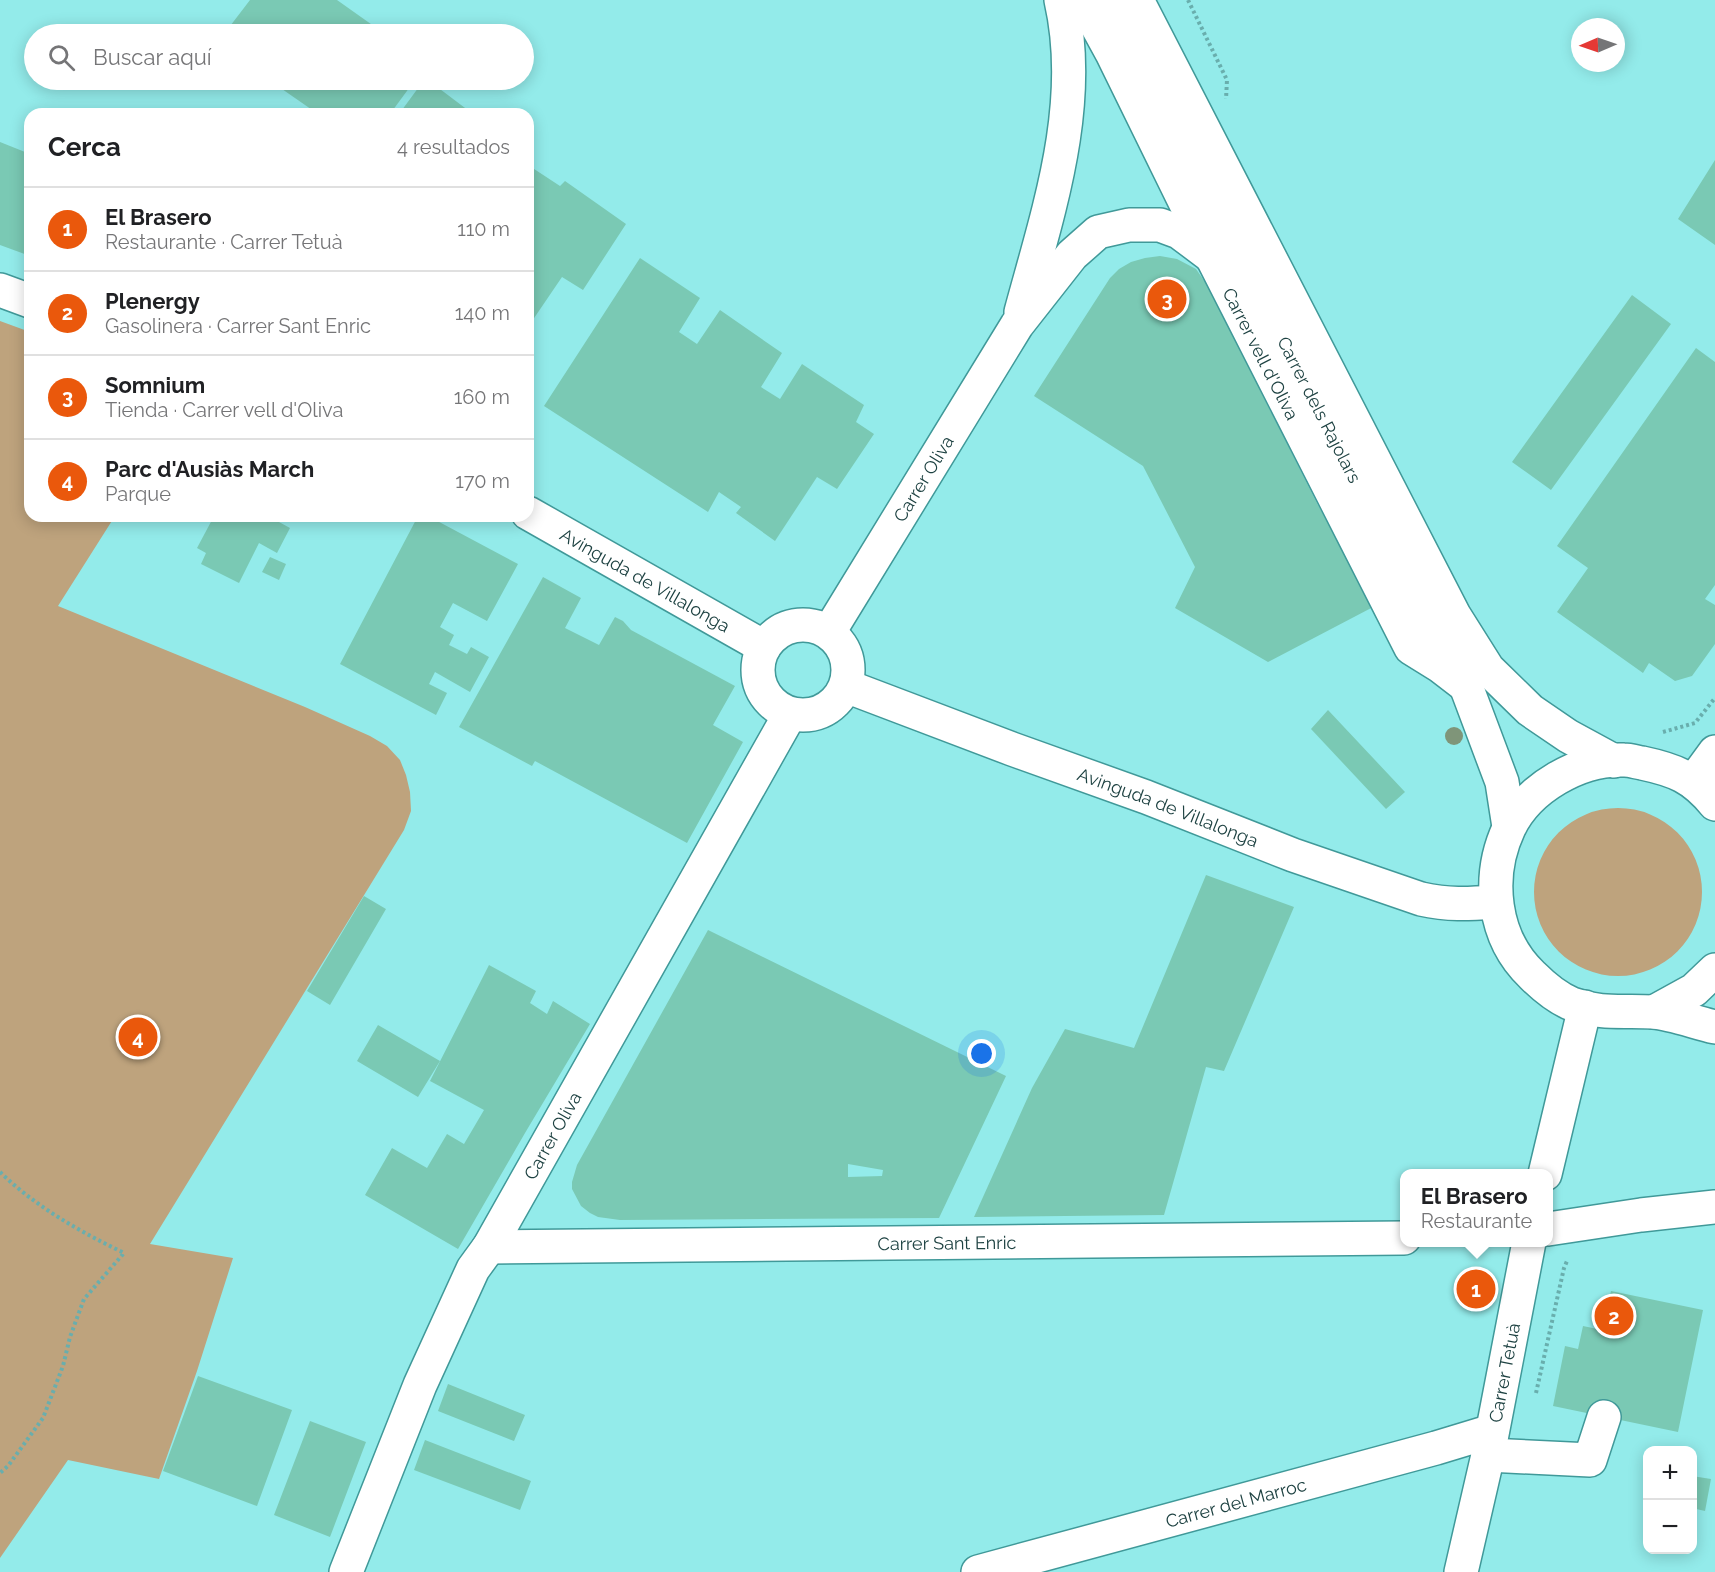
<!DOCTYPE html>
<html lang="es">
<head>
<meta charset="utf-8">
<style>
	:root { --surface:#fff; --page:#f2f2f2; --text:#202124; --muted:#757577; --line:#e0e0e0; --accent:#ea580c }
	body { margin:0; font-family:Raleway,sans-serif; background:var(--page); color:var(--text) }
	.controls { position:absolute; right:18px; bottom:18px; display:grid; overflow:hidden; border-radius:12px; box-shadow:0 3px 15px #0003 }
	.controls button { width:54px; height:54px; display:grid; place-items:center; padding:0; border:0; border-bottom:2px solid var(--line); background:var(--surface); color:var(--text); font:30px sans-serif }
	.compass { position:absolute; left:1571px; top:18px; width:54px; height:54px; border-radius:50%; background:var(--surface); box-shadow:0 3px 15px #0003; rotate:268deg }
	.you { position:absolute; left:982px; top:1054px; width:21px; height:21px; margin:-15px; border:4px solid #fff; border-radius:50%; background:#1a73e8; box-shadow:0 0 0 9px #1a73e833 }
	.badge { display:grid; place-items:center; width:39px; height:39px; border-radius:50%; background:var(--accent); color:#fff; font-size:20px; font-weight:700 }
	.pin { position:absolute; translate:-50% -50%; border:3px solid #fff; box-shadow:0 2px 6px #0006 }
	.popup { position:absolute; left:1400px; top:1169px; width:153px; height:78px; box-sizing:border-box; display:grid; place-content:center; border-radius:12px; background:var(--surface); filter:drop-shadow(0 2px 4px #0005); font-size:20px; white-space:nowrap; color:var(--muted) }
	.popup b { font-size:22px; color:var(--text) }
	.popup::after { content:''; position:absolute; left:50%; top:100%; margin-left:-12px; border:12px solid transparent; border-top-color:var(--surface) }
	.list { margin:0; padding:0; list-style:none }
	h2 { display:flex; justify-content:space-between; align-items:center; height:78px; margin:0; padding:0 24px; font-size:26px }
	h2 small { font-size:20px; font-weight:400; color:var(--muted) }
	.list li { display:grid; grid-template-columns:39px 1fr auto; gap:18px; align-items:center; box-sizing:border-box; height:84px; padding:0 24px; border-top:2px solid var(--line) }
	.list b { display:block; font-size:22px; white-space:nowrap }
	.list p { margin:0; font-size:20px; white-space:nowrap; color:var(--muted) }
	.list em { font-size:20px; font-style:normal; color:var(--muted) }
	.icon { flex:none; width:33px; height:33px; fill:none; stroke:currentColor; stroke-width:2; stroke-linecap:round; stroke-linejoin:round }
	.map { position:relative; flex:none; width:1715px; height:1572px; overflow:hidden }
	.search { position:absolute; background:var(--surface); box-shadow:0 3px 15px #0003; left:24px; top:24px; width:510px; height:66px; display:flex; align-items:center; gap:15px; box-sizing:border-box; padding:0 21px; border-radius:33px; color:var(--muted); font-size:22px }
	.panel { position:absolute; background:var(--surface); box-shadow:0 3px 15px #0003; left:24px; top:108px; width:510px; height:414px; border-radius:18px }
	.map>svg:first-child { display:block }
	.green { fill:#bea37d }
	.building { fill:#7ac9b4; fill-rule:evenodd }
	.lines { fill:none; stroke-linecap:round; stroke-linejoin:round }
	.minor-casing { stroke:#409999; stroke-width:36 }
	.major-casing { stroke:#409999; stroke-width:36 }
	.path { stroke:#69aead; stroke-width:4; stroke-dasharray:3 3; stroke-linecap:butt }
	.minor { stroke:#fff; stroke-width:33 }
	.major { stroke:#fff; stroke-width:33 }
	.tree { fill:#7f9579 }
	.labels { text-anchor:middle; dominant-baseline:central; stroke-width:5; stroke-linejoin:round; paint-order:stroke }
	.street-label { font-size:18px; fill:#1e4242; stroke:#93ebea }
</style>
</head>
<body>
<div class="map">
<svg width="1715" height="1572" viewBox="0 0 1715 1572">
	<rect width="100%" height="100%" fill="#93ebea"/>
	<!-- green -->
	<path class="green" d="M 0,321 L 30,332 L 30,516 L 115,516 L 58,606 L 305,707 L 370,736 L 387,746 L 400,760 L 406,775 L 410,792 L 411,811 L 404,830 L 150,1244 L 233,1258 L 197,1371 L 159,1479 L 68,1460 L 0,1558 Z
		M1534 892a84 84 0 1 1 168 0a84 84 0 1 1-168 0Z"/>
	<!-- building -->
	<path class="building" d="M 250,0 L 337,0 L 385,34 L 224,34 Z
		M 269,80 L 415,80 L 390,114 L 318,114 Z
		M 424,80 L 428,80 L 473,114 L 399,114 Z
		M 0,142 L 30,154 L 30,256 L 0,245 Z
		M 1715,160 L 1715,245 L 1678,219 Z
		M 528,165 L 560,186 L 565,181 L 626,224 L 583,290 L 562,277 L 528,327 Z
		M 1160,256 L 1177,259 L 1196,269 L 1219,302 L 1266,402 L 1318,505 L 1375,606 L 1268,662 L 1175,608 L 1195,567 L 1143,466 L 1034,396 L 1110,278 L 1119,269 L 1131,262 L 1145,258 Z
		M 640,258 L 700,298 L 679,332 L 697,344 L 720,310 L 782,353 L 761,387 L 780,399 L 802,364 L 864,405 L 856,422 L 874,434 L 837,489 L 817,477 L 775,541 L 736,513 L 741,507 L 719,492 L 708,512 L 544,406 Z
		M 1632,295 L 1671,324 L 1551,490 L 1512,462 Z
		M 1696,348 L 1715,362 L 1715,585 L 1705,599 L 1715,605 L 1715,644 L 1692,676 L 1675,681 L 1649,663 L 1643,673 L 1557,612 L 1588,568 L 1557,546 Z
		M 216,516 L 268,516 L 290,528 L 277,553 L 259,543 L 239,583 L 201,564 L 206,553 L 197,548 L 213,518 L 214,519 Z
		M 418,516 L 428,516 L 518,564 L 487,621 L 453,603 L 440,627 L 454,635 L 449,645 L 467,654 L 471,647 L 489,657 L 470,692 L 435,672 L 429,684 L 447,693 L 436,715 L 340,664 Z
		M 270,557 L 286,564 L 279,580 L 262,572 Z
		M 543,577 L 581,598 L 565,628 L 599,645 L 615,617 L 623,621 L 631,630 L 735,686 L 713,725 L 743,742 L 687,843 L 535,761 L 532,766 L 459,727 Z
		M 1328,710 L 1405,792 L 1386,809 L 1311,729 Z
		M 1206,875 L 1294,907 L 1224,1071 L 1206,1067 L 1164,1215 L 974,1217 L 1032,1088 L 1065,1029 L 1134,1048 Z
		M 364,896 L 386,909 L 330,1005 L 307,991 Z
		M 708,930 L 1006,1076 L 939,1218 L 620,1220 L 598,1217 L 590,1213 L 581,1206 L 572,1189 L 572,1182 L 577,1165 ZM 848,1164 L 883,1170 L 882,1176 L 848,1177 Z
		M 489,965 L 536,991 L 530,1003 L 547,1014 L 553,1001 L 590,1024 L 525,1133 L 458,1249 L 365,1195 L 392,1148 L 427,1168 L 447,1134 L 464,1144 L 484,1110 L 430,1081 Z
		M 378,1025 L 440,1061 L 418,1097 L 357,1061 Z
		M 1611,1291 L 1703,1310 L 1678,1432 L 1553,1406 L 1565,1346 L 1578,1349 L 1583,1326 L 1602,1330 Z
		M 198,1376 L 292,1410 L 257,1506 L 163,1471 Z
		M 448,1384 L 525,1415 L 514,1441 L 438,1411 Z
		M 310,1421 L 366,1442 L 330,1537 L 274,1515 Z
		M 425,1440 L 531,1481 L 520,1510 L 414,1470 Z
		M 1692,1476 L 1711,1479 L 1705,1511 L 1692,1508 Z"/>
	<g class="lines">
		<!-- minor casing -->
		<g class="minor-casing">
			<g id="minor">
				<path id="s1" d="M 1083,0 L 1112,53 L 1212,257 L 1411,648 L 1440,666 L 1466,686"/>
				<path d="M 0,290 L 30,301"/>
				<path d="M 1021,312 C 1048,212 1085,105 1061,0"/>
				<path id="s2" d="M 528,513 L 764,647"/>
				<circle cx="803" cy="670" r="45"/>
				<path id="s3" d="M 829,632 L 1017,325 L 1072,255 L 1098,232 L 1129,225 L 1160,225 L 1179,232 L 1211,256"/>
				<path id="s4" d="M 846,686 L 1012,749 L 1146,797 L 1293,855 L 1421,899 C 1449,905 1467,904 1495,902"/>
				<path d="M 1693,782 L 1715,752"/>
				<path d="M 1545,1174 L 1585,1007"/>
				<path d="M 1548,1229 L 1641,1215 L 1715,1207"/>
				<path id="s5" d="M 489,1247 L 1404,1238"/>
				<path d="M 1488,1455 L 1590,1460 L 1604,1417"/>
				<path id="s6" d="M 346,1572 L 420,1385 L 473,1269 L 489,1247 L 790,714"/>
				<path id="s7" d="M 978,1572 L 1436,1448 L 1492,1431"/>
				<path id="s8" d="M 1461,1572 L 1488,1455 L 1529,1242"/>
			</g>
		</g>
		<!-- major casing -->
		<g class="major-casing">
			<g id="major">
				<path id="s9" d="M 1110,0 L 1419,603 L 1466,686 L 1502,782 L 1509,827"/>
				<path d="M 1137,0 L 1454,615 L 1488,669 L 1530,710 L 1568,736 L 1614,761"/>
				<path d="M 1715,804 C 1693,777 1675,770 1642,763 C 1636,762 1630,760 1624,760 C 1580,758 1528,788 1509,828 C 1486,877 1493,938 1532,975 C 1544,987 1557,998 1572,1004 C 1603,1015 1623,1010 1653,1012 C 1670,1013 1697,1023 1715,1027"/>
				<path d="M 1654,1012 L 1694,990 L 1715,970"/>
			</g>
		</g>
		<!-- path -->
		<path class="path" d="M 1188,0 L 1227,80 L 1226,99
			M 1663,732 L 1695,723 L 1715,698
			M 0,1172 C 36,1207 79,1231 124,1253 L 84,1299 L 70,1337 L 63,1366 L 43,1418 L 8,1466 L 0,1473
			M 1536,1393 L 1564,1268 L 1567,1261"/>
		<!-- minor -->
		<use href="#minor" class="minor"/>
		<!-- major -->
		<use href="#major" class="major"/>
	</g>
	<!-- trees -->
	<circle class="tree" cx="1454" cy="736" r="9"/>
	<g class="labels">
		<!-- street labels -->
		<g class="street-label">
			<text stroke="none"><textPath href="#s1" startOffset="396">Carrer vell d'Oliva</textPath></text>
			<text stroke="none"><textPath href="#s9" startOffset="460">Carrer dels Rajolars</textPath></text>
			<text stroke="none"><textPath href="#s3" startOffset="180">Carrer Oliva</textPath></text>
			<text stroke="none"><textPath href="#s2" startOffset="135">Avinguda de Villalonga</textPath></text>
			<text stroke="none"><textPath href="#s4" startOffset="344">Avinguda de Villalonga</textPath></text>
			<text stroke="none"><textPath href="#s6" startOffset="484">Carrer Oliva</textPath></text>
			<text stroke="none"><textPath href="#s5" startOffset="458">Carrer Sant Enric</textPath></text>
			<text stroke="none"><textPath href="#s8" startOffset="204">Carrer Tetuà</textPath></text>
			<text stroke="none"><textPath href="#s7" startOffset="267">Carrer del Marroc</textPath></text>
		</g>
	</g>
</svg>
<div class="controls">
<button>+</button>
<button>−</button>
</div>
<svg class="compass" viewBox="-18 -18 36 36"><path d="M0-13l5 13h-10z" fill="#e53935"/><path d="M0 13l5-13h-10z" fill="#757577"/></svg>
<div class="you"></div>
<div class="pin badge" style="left:1476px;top:1289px">1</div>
<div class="popup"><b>El Brasero</b>Restaurante</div>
<div class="pin badge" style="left:1614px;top:1316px">2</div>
<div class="pin badge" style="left:1167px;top:299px">3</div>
<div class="pin badge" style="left:138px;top:1037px">4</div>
<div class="search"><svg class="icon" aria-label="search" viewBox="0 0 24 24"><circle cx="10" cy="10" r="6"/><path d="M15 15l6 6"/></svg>Buscar aquí</div>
<section class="panel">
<h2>Cerca<small>4 resultados</small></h2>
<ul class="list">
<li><span class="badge">1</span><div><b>El Brasero</b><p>Restaurante · Carrer Tetuà</p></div><em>110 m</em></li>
<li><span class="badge">2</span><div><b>Plenergy</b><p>Gasolinera · Carrer Sant Enric</p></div><em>140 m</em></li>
<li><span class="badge">3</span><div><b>Somnium</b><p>Tienda · Carrer vell d'Oliva</p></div><em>160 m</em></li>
<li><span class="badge">4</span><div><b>Parc d'Ausiàs March</b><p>Parque</p></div><em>170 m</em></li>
</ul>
</section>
</div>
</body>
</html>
